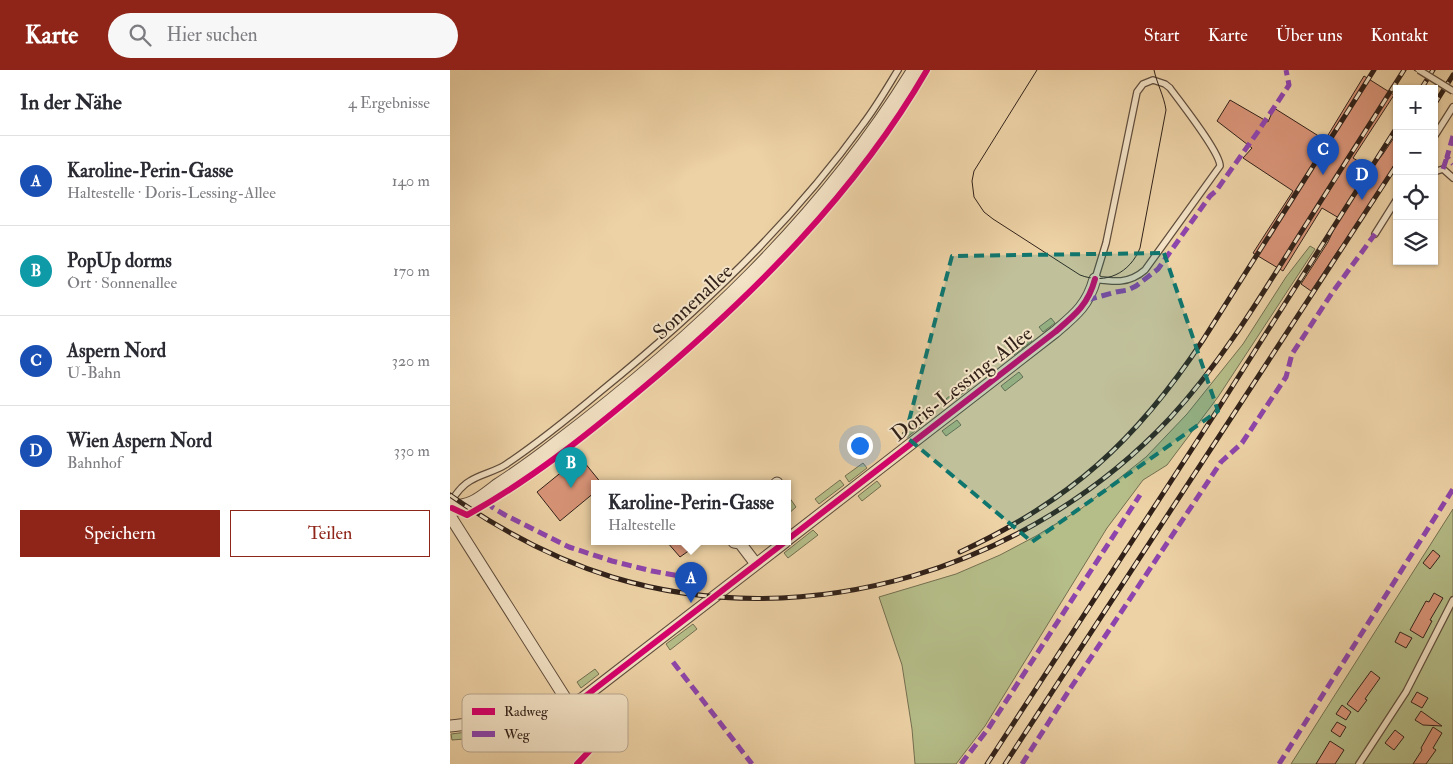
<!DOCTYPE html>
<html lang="de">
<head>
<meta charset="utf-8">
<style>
	:root { --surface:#fff; --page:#f7f7f7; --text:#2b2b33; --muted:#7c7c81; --line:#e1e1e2; --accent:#8f2418 }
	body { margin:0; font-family:"IM FELL Double Pica",serif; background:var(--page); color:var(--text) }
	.controls { position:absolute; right:15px; top:15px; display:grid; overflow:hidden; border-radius:0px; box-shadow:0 1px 4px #0004 }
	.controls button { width:45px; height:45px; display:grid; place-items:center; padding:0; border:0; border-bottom:1px solid var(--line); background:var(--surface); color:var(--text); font:25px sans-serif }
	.you { position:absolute; left:409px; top:375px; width:18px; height:18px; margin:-12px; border:4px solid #fff; border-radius:50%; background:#1a73e8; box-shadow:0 0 0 8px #1a73e833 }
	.badge { display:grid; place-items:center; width:32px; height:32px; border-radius:50%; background:var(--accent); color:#fff; font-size:16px; font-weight:700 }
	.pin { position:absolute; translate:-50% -41px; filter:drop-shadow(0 1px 2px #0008) }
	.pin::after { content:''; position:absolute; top:26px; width:18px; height:15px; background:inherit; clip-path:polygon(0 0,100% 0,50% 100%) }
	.popup { position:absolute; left:141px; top:410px; width:200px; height:65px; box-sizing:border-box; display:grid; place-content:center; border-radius:0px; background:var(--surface); filter:drop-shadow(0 1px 4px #0005); font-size:16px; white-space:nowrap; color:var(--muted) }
	.popup b { font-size:19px; color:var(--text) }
	.popup::after { content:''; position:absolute; left:50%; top:100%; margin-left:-10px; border:10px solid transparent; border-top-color:var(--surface) }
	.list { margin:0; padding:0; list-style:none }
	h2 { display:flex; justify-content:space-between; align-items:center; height:65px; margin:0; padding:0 20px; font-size:21px }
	h2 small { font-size:16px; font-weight:400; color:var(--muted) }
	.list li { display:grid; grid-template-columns:32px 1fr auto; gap:15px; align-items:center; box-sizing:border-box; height:90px; padding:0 20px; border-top:1px solid var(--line) }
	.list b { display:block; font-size:19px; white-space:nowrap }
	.list p { margin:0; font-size:16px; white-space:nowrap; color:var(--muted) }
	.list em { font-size:16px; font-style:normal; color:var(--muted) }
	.actions { display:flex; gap:10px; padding:15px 20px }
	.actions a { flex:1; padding:11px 0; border:1px solid var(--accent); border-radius:0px; text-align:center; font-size:18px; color:var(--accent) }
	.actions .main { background:var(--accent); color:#fff }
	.icon { flex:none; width:28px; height:28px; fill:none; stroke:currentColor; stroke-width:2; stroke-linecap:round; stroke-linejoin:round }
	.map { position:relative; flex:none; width:1003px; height:694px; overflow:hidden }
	header { display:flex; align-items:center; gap:30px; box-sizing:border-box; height:70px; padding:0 25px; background:var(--accent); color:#fff }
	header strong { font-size:24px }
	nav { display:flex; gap:28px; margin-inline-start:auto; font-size:18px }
	.search { width:350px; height:45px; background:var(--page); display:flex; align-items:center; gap:12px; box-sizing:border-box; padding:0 18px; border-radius:28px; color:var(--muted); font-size:19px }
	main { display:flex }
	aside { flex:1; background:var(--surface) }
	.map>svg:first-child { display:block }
	.green { fill:#b5bd88; stroke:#736f50 }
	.building { fill:#d99478; stroke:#312119 }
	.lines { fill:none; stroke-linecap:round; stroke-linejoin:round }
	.service-casing { stroke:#604d3c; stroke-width:8 }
	.minor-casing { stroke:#604d3c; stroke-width:13 }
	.tertiary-casing { stroke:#604d3c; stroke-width:17 }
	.service { stroke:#f3e2c5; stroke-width:5.5 }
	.minor { stroke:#f3e2c5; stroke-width:11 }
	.tertiary { stroke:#f3e2c5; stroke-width:15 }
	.tram { stroke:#312119; stroke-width:1 }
	.rail-casing { stroke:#312119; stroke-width:5 }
	.rail { stroke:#f3e2c5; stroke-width:3; stroke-dasharray:9; stroke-linecap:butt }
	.service-bridge-casing { stroke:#604d3c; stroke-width:8; stroke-linecap:butt }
	.service-bridge { stroke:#f3e2c5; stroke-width:5.5 }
	.quiet { stroke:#8e44ad; stroke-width:5; stroke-dasharray:10 5; stroke-linecap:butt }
	.cycleway-casing { stroke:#f3e2c5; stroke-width:9 }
	.cycleway { stroke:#d6006c; stroke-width:6 }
	.marked { fill:#0f766e; fill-opacity:0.2; stroke:#0f766e; stroke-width:4; stroke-dasharray:10 6; stroke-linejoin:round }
	.labels { text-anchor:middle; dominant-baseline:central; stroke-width:4; stroke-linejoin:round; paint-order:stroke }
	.street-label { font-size:21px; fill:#312119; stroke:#f3e2c5 }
	.key { fill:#f3e2c5; stroke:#b9a891; stroke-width:1 }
	.key-label { font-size:14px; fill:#312119 }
</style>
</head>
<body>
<header>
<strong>Karte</strong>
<div class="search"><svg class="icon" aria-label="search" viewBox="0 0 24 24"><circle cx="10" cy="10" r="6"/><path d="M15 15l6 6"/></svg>Hier suchen</div>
<nav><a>Start</a><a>Karte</a><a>Über uns</a><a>Kontakt</a></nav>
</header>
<main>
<aside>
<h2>In der Nähe<small>4 Ergebnisse</small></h2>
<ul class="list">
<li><span class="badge" style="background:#1a4fb4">A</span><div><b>Karoline-Perin-Gasse</b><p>Haltestelle · Doris-Lessing-Allee</p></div><em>140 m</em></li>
<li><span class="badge" style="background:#0f9aa8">B</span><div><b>PopUp dorms</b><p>Ort · Sonnenallee</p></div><em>170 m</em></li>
<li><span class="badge" style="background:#1a4fb4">C</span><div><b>Aspern Nord</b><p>U-Bahn</p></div><em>320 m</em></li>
<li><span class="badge" style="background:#1a4fb4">D</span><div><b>Wien Aspern Nord</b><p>Bahnhof</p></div><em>330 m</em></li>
</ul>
<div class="actions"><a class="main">Speichern</a><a>Teilen</a></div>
</aside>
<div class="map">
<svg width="1003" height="694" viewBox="0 0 1003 694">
	<rect width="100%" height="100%" fill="#edd2a6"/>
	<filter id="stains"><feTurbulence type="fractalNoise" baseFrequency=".004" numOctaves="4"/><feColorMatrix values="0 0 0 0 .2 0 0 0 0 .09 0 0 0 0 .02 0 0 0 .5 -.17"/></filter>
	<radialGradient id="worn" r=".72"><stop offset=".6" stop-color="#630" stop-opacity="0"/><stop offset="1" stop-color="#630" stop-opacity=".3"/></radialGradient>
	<!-- green -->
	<path class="green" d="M 860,176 L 865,179 L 768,327 L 717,395 L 693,410 L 657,458 L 535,656 L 506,694 L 465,694 L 462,659 L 452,595 L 429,527 L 506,504 L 550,485 L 586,466 L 632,438 L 696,387 L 737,344 L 793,274 L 836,207 Z
		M 601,248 L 605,253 L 593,262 L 589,257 Z
		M 578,266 L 582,271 L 564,285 L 560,279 Z
		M 569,302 L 573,307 L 555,321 L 551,316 Z
		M 516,313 L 520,318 L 500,333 L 496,329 Z
		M 507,350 L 511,355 L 496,366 L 492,361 Z
		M 467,352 L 470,357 L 456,368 L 452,363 Z
		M 413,393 L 417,398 L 399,412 L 395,406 Z
		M 390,410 L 394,415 L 369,434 L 365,429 Z
		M 427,411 L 431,416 L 412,431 L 408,426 Z
		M 337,424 L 346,437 L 337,445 Z
		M 1003,439 L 1003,694 L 841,694 Z
		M 363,460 L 368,465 L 338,488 L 334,483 Z
		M 243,554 L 247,559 L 220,580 L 216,574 Z
		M 145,599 L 149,604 L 131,618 L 127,612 Z
		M 62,634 L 63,641 L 47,642 L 47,636 Z
		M 87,655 L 89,661 L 71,664 L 70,657 Z
		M 26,661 L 26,668 L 2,670 L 1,664 Z"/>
	<!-- building -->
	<path class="building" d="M 914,6 L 944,25 L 903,88 L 921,99 L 933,84 L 947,63 L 947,89 L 925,131 L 889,179 L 861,221 L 851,214 L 878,172 L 889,148 L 872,138 L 833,201 L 803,183 L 843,121 L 793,88 L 802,78 L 767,51 L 780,30 L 818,52 L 824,38 L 875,70 Z
		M 130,387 L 152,414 L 145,414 L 145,422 L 110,451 L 87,422 Z
		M 217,472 L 251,472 L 230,487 Z
		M 983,480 L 990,486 L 980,499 L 973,493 Z
		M 984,523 L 993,528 L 980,550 L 982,551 L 973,568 L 960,560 L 976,531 L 979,532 Z
		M 950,562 L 962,568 L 956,578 L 945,572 Z
		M 921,601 L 930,608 L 915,629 L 917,630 L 908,642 L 897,634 Z
		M 967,622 L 978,628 L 972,638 L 961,632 Z
		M 892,635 L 901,642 L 896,650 L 886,644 Z
		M 971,641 L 992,656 L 973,655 L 965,650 Z
		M 887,652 L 896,657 L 890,667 L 881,661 Z
		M 983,657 L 992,663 L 983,678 L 986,680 L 976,694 L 963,694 L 972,680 L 971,678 Z
		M 945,660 L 954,667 L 944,680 L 935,673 Z
		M 880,671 L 894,680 L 885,694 L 866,694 Z"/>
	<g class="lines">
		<!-- service casing -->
		<g class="service-casing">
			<path id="service" d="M 703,10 L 715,14 L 720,18 C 730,32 770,82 770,96 L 695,200 C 679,214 664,212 645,209 L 656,173 L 687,22 L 693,14 Z
				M 984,67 L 1003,37
				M 984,102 L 993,99 L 1003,108
				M 925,164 L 947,129
				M 0,433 C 5,425 12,415 20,411 C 31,404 44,402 55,395 C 88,373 120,347 151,321 C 248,242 339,156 413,54 C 426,37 437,18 448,0
				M 127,694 L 145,675
				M 909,694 L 956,622 L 1003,530"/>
		</g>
		<!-- minor casing -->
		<g class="minor-casing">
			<path id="minor" d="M 326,414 L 327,413
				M 0,446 L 145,675
				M 337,470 L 605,262 C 625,245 638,235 645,209
				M 284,472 L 290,473 L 306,494
				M 0,656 C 45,651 93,652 133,628 L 335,472"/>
		</g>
		<!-- tertiary casing -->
		<g class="tertiary-casing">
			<path id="tertiary" d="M 0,439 C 8,438 15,437 22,434 C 31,430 39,423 47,417 C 67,404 87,390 106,375 C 244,270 373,150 465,0"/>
		</g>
		<!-- service -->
		<use href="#service" class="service"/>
		<!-- minor -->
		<use href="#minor" class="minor"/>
		<!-- tertiary -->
		<use href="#tertiary" class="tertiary"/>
		<!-- tram -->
		<path class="tram" d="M 587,0 L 524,101 L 522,111 L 524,127 L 534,142 L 543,149 L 630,205 C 656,215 680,203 690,178 L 716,40 C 714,26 707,14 704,0
			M 964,0 L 1003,24"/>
		<!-- rail casing -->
		<g class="rail-casing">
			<path id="rail" d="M 971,19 L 983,0
				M 984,35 L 1003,5
				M 0,425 C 50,460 104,489 162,507 C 359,567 581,497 720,348 C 768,296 805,236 843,175 C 880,117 917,59 954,0
				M 510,482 C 620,431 686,371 753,270 L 924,0
				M 537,694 L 768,339 L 947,57
				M 555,694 L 947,94"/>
		</g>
		<!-- rail -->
		<use href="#rail" class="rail"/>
		<!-- service-bridge casing -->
		<g class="service-bridge-casing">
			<path id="service-bridge" d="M 969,0 L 1003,21"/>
		</g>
		<!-- service-bridge -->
		<use href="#service-bridge" class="service-bridge"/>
		<!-- quiet -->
		<path class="quiet" d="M 1003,66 L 997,87 L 1003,94
			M 993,99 L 997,87
			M 637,230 L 666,222 L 678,220 L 686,216 L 708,199 L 760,126 L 766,121 L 807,63 L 839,15 L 836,0
			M 37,431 L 42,437 L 55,445 L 119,477 L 162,491 L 202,501 L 246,509 L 260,508
			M 223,592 L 302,694
			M 511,694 L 538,659 L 690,425
			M 572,694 L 618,622 L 771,392 L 792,373 L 836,307 L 842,284 L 882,223 L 925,164
			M 829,694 L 1003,419"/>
		<!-- cycleway casing -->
		<g class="cycleway-casing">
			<path id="cycleway" d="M 2,438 L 17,445 C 81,410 138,364 194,317 C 302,226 406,123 477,0
				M 337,470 L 605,262 C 625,245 638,235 645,209
				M 127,694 L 145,675 L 121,635 L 133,628 L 335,472"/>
		</g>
		<!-- cycleway -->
		<use href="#cycleway" class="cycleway"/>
	</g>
	<!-- marked area -->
	<path class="marked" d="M 714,183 L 768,341 L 582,472 L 455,366 L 502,186 Z"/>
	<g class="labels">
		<!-- street labels -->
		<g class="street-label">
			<text transform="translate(243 232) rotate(-43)">Sonnenallee</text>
			<text transform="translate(512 314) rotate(-38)">Doris-Lessing-Allee</text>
		</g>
	</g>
	<!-- legend -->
	<rect x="12" y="624" width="166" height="58" rx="8" class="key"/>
	<rect x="22" y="638" width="23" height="7" fill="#d6006c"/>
	<rect x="22" y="661" width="23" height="6" fill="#8e44ad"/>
	<g class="key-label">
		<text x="54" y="646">Radweg</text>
		<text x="54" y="669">Weg</text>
	</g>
	<rect width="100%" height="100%" filter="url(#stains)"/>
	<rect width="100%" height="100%" fill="url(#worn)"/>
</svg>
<div class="controls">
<button>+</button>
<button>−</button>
<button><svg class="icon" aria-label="locate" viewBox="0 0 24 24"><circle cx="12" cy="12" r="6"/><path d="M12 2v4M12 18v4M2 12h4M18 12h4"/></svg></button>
<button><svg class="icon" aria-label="layers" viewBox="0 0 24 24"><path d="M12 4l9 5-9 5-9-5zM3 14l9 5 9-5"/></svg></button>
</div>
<div class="you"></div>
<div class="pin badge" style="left:241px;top:533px;background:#1a4fb4">A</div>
<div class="popup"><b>Karoline-Perin-Gasse</b>Haltestelle</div>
<div class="pin badge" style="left:121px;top:418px;background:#0f9aa8">B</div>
<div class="pin badge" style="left:873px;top:105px;background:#1a4fb4">C</div>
<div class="pin badge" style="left:912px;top:130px;background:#1a4fb4">D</div>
</div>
</main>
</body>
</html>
